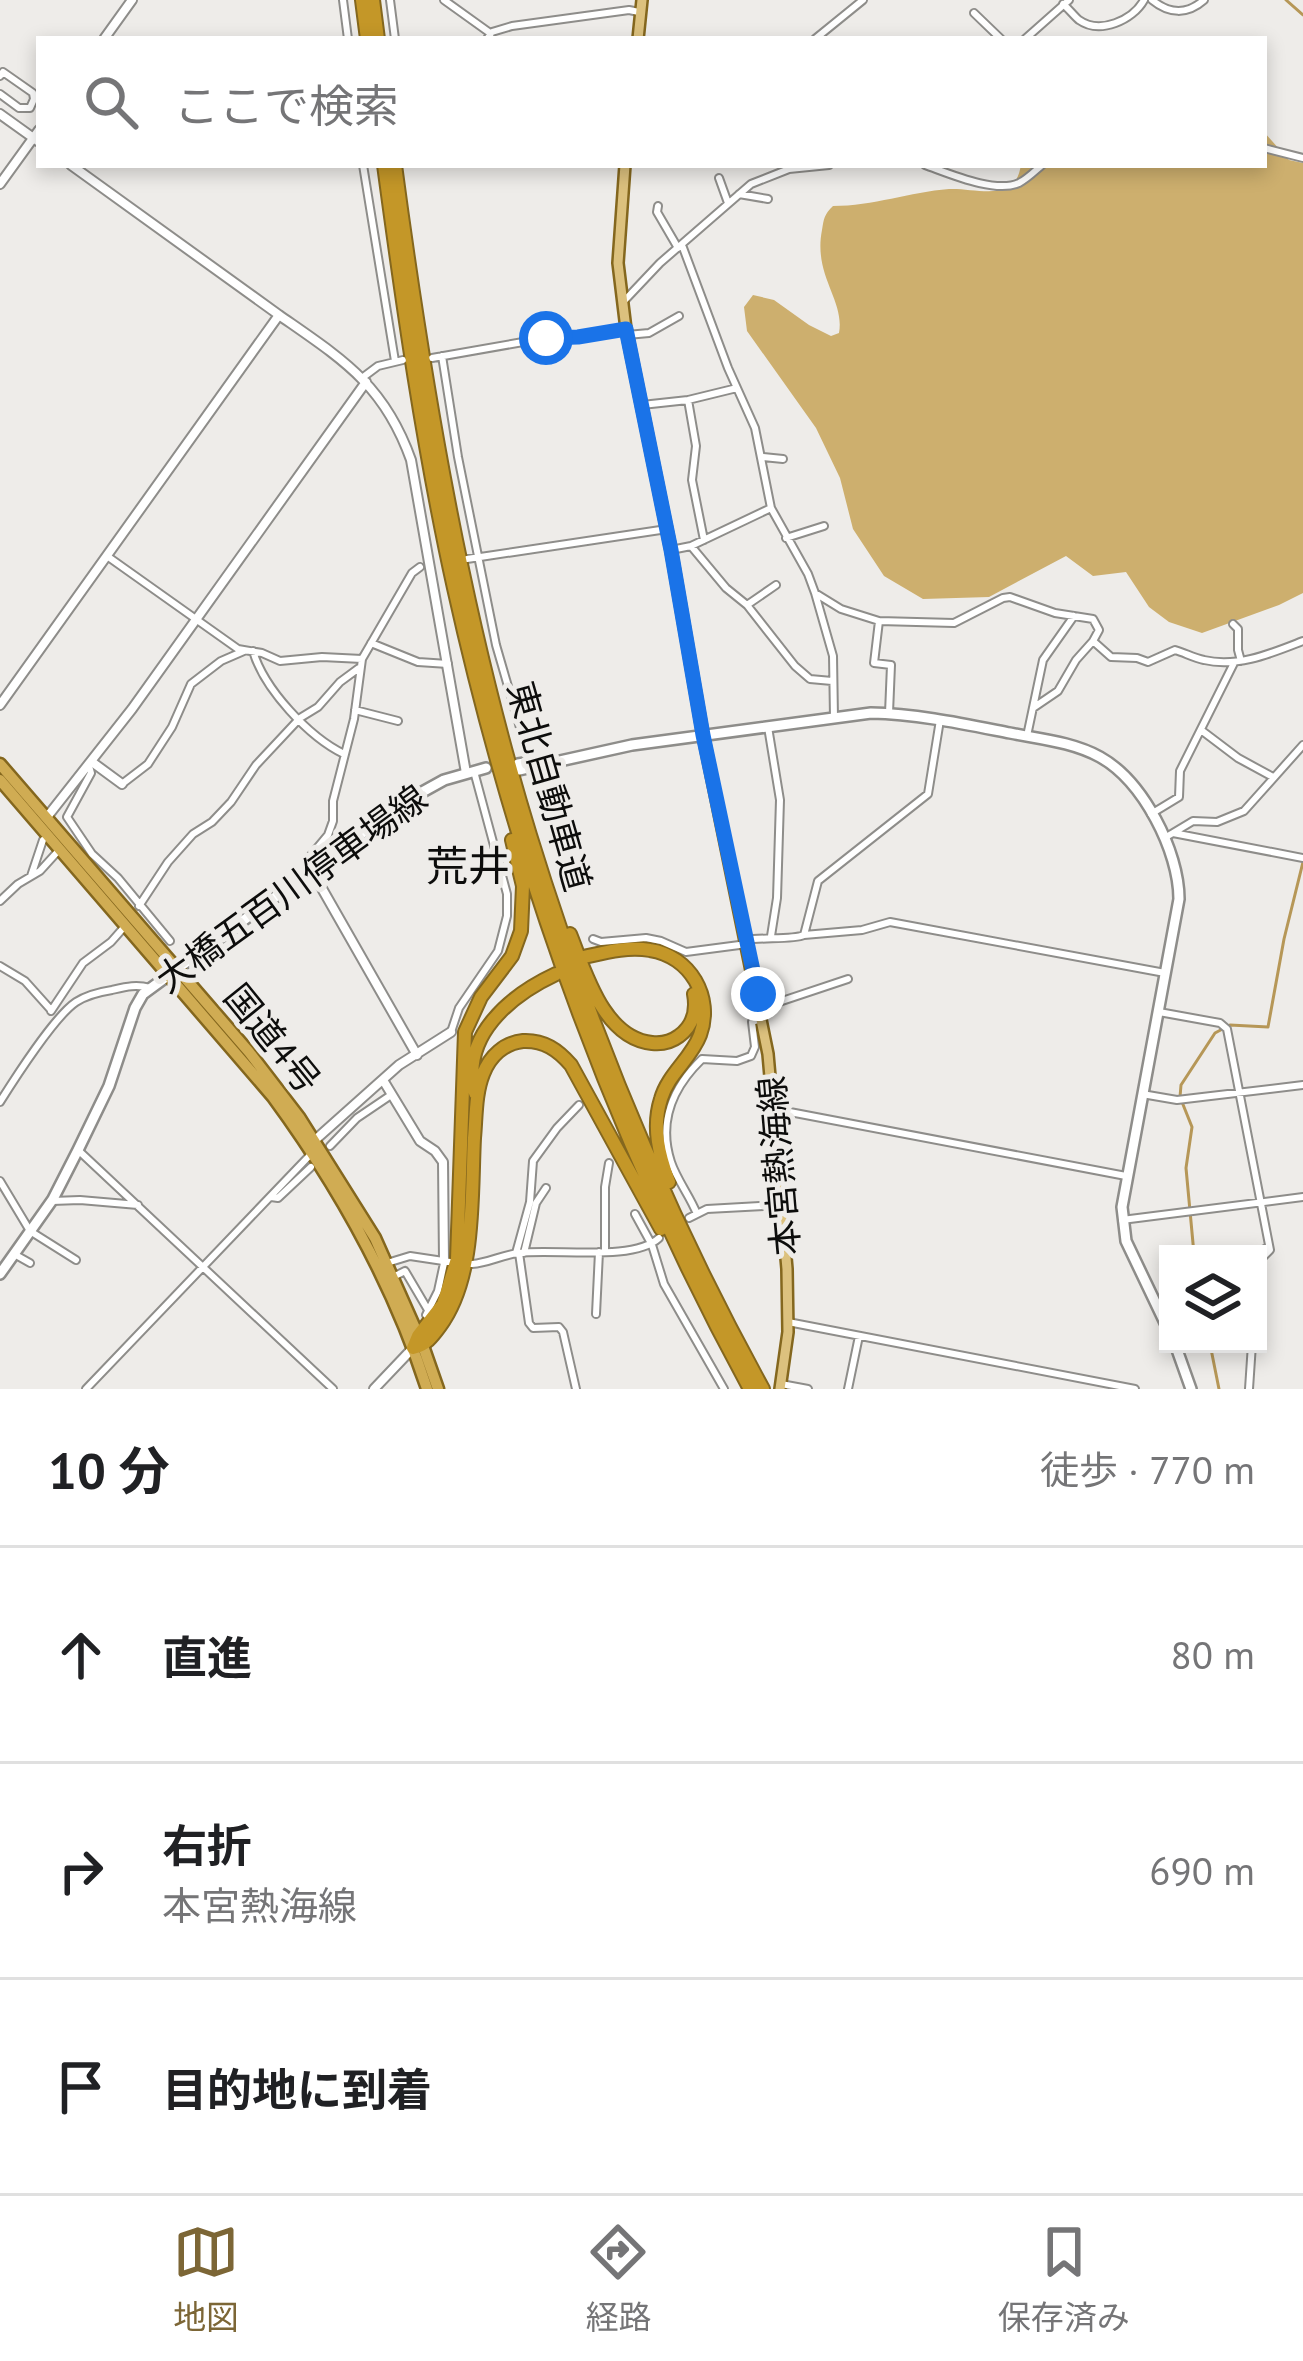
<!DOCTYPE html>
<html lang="ja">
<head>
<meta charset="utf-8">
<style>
	:root { --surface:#fff; --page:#f6f6f6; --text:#202124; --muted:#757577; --line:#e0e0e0; --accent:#7c6636 }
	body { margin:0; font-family:"PT Sans","Noto Sans JP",sans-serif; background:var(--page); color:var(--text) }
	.controls { position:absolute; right:36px; bottom:36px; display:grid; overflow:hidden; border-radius:0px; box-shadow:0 6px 18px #0003 }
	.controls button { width:108px; height:108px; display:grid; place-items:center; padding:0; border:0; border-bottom:3px solid var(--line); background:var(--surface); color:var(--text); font:60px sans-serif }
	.stop { position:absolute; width:36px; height:36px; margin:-27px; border:9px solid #1a73e8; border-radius:50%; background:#fff }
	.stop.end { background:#1a73e8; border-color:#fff; box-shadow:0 3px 12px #0008 }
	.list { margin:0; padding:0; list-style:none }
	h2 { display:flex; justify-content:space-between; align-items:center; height:156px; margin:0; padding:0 48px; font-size:51px }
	h2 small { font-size:39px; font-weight:400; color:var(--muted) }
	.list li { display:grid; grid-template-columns:78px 1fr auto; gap:36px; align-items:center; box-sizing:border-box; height:216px; padding:0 48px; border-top:3px solid var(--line) }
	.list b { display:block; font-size:45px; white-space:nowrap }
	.list p { margin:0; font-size:39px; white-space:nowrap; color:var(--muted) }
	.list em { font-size:39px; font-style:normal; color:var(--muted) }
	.icon { flex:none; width:66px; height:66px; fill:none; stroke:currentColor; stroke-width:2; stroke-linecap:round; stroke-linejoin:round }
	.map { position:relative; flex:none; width:1303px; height:1389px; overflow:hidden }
	.search { position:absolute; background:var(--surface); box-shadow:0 6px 18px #0003; left:36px; right:36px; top:36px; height:132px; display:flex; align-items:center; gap:30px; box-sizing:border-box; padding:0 42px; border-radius:0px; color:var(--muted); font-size:45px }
	.sheet { height:804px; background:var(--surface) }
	nav { display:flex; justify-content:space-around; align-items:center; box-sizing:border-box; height:168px; border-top:3px solid var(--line); background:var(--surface); font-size:33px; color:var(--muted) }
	nav a { display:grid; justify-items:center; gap:6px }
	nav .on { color:var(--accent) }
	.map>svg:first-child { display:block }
	.forest { fill:#cdaf6e }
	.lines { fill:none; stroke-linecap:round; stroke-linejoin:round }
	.stream { stroke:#b69757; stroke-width:3 }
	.minor-casing { stroke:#8e8d8a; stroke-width:10 }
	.tertiary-casing { stroke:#8e8d8a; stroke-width:12 }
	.secondary-casing { stroke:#8e8d8a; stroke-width:14 }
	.primary-casing { stroke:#84671e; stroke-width:14 }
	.trunk-casing { stroke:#84671e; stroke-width:15 }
	.motorway-casing { stroke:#84671e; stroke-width:16 }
	.minor { stroke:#fff; stroke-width:6 }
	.tertiary { stroke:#fff; stroke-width:8 }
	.secondary { stroke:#fff; stroke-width:9 }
	.primary { stroke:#dcc17e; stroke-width:9 }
	.trunk { stroke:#d0ac53; stroke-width:10 }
	.motorway { stroke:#c49728; stroke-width:12 }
	.route { stroke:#1a73e8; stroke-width:15 }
	.labels { text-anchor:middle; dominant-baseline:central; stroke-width:10; stroke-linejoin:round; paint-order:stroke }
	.street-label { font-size:36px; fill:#0d0d0c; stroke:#eeece9 }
	.quarter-label { font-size:42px; fill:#0d0d0c; stroke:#eeece9 }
</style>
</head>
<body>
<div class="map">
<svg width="1303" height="1389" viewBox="0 0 1303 1389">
	<rect width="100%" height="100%" fill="#eeece9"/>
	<!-- forest -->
	<path class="forest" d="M 1264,132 L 1289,160 L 1303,163 L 1303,593 L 1279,605 L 1202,633 L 1169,622 L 1149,607 L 1126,572 L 1093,576 L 1066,556 L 989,597 L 923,599 L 884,576 L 853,529 L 840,478 L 816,428 L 747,331 L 744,307 L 753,295 L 774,300 L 809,325 L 831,336 L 839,333 C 845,300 813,276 822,230 C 824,218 824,215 833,206 C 873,206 910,192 949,189 C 966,188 992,195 1006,188 C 1017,183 1019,175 1021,165 L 1264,165 Z"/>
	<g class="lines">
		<!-- stream -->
		<path class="stream" d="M 1286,0 L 1303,15
			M 1194,1254 L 1186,1168 L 1192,1127 L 1180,1097 L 1181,1085 L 1215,1033 L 1230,1025 L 1268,1027 L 1284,939 L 1303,862
			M 1210,1344 L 1219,1389"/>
		<!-- minor casing -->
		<g class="minor-casing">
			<path id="minor" d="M 343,0 L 348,39
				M 390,0 L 395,39
				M 444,0 L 490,33
				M 1152,0 C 1169,14 1187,15 1204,0
				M 1063,4 C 1065,5 1077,19 1079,20 C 1100,35 1133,20 1144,0
				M 974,13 L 1001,39
				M 487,39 L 492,32 L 512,26 L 629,10 L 639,12
				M 815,39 L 863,0
				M 1025,39 L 1069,0
				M 0,76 L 3,72 L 33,93 L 34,99 L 30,108 L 19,108 L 0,94
				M 1264,148 L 1303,158
				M 363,165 L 395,361
				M 925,165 C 948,173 995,194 1019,183 C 1027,179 1035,171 1042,165
				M 719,178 L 728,203
				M 739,194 L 768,199
				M 658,206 L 657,212 L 678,248
				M 682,245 L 728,368 L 755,428 L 771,508 L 808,574 L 815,593 L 841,609 L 879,621 L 954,623 L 1003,598 L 1010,597 L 1055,613 L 1093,619 L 1099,630 L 1093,641 L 1111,657 L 1137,658 L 1148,662 L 1175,650 C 1185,653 1194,658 1204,660 C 1238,668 1272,653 1303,641
				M 625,300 L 660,263 L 751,184 L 789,169 L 829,165
				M 627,335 L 649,333 L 679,316
				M 442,356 L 458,457 L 496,645 L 530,762
				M 432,358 L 546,338 L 578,337 L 626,329
				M 362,378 L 378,366 L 403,360
				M 688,400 L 696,446 L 692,480 L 704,540
				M 642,405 L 688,400 L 737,388
				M 763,457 L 783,459
				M 786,538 L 824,526
				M 691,546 L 726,588 L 747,605 L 795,666 L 810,679 L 832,681
				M 671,550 L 691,546 L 771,508
				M 107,556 L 238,649 L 262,653 L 280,661 L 322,657 L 362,659
				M 467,559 L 667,529
				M 815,593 L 833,656 L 834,718
				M 747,605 L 776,585
				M 879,621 L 874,663 L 891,665 L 889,713
				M 1233,624 L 1238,629 L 1238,650 L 1241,661
				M 371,643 L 418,662 L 448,664
				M 253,651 C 264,689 309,737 344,754
				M 1033,708 L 1058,691 L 1076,660 L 1093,641
				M 355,710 L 398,721
				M 768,727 L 780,800 L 777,898 L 771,936
				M 1201,730 L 1238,758 L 1273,777
				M 1027,736 L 1043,660 L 1074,616
				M 89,766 L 91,773 L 67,817 L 92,854 L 118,878 L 170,941
				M 122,784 L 148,764 L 172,727 L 191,684 L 221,661 L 244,651
				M 1151,814 L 1179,797 L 1180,771 L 1234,663
				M 1173,833 L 1193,821 L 1217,822 L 1244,811 L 1303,745
				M 1166,837 L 1173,833 L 1303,858
				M 312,871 L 308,859 L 328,835 L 333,821 L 333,801 L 354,719 L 362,659 L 412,573 L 420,567
				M 31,876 L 43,840
				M 0,901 L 18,884 L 40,871 L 60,849
				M 139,906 L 168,862 L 193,834 L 212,822 L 231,802 L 256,765 L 300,718 L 318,707 L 340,682 L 359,668
				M 804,935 L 818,881 L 928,794 L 940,720
				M 593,939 L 601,942 L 646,938 L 661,941 L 686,952 L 747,944
				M 746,940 C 762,937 793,940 804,935 L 862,930 L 890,922 L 1165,973
				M 0,966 L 25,981 L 51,1010
				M 761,1008 L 848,979
				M 51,1011 L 83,963 L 111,942 L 126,925
				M 1159,1012 L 1220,1023 L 1227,1029 L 1270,1250 L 1258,1262
				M 451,1032 L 459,1008 L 498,951 L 507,916 L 507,894 L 475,775
				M 1142,1094 L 1177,1100 L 1303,1085
				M 0,1102 C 15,1078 55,1016 76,1002 C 87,995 99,992 112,990 C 125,987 136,984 150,988
				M 774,1109 L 1126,1176
				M 330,1146 L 357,1118 L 391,1095
				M 78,1150 L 333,1389
				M 0,1181 L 30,1231 L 76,1260
				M 271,1197 L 278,1198 L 311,1167
				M 52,1201 L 80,1200 L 138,1205
				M 635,1214 L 652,1245 L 664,1284 L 724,1389
				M 697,1214 C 690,1196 677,1180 671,1162 C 658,1122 673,1087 702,1059 L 737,1061 L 751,1056 L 755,1047 L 752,1022 L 762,1019
				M 689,1218 L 707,1209 L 780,1205
				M 1122,1220 L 1303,1197
				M 605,1252 L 605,1187 L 609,1163
				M 516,1253 L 530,1202 L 533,1161 L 557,1128 L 579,1105
				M 519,1253 L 529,1323 L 533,1328 L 559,1327 L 563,1332 L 576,1389
				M 524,1253 L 536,1203 L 546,1188
				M 14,1254 L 30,1263
				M 1254,1254 L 1269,1247
				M 387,1263 L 410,1256 L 450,1262
				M 472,1264 C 488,1263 502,1255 518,1253 C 554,1248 633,1262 659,1238
				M 393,1277 L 405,1271 L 428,1310
				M 596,1314 L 599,1252
				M 426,1315 L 438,1291 L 444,1263
				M 788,1322 L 1135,1389
				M 781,1384 L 808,1389
				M 86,1389 L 312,1153
				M 848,1389 L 859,1336
				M 1249,1389 L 1252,1344"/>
		</g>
		<!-- tertiary casing -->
		<g class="tertiary-casing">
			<path id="tertiary" d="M 104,39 L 132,0
				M 0,114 L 39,142
				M 0,184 L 39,130
				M 279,315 C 342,359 384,384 411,460 L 466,773
				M 0,705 L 279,315 L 71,165
				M 92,762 L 122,784
				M 47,817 L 132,709 L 366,382
				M 312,871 L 417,1055
				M 383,1080 L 420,1141 L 435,1151 L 443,1162 L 444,1261
				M 315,1140 L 399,1065 L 451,1032
				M 374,1389 L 412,1349"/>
		</g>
		<!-- secondary casing -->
		<g class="secondary-casing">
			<path id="secondary" d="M 518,764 L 543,760
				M 519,770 L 632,745 L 871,713 C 918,714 964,724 1010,733 C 1040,739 1073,742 1100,757 C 1143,781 1179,851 1179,899 L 1122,1207 L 1126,1241 L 1168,1329
				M 0,1274 L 53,1199 L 78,1150 L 109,1086 L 135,1008 L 143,994 L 406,801 L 444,780 L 486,768
				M 1175,1344 L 1191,1389"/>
		</g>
		<!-- primary casing -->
		<g class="primary-casing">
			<path id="primary" d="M 638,39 L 642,0
				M 625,165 L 618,263 L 626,329 L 671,550 L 703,735 L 768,1054 L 787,1269 L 788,1332 L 780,1389"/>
		</g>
		<!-- trunk casing -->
		<g class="trunk-casing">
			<path id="trunk" d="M 0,764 L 249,1052 L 299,1117 L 375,1238 L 423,1346 L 438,1389
				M 0,780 L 273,1097 C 339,1187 393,1283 427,1389"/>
		</g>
		<!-- motorway casing -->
		<g class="motorway-casing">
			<path id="motorway" d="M 362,0 L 367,39
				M 373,0 L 378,39
				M 384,165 C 403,306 423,448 454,588 C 516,867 613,1138 750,1389
				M 395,165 C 425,390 463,617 530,835 C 589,1027 666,1213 763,1389
				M 570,934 C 585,971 603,1038 652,1043 C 661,1044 671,1042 679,1036 C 693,1026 697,1010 694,994
				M 584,957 C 606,952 628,946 650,950 C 690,956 714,997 700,1035 C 691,1059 668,1074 661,1099 C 652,1127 659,1155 669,1182
				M 475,1093 C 460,1036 511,995 556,974
				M 413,1348 C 426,1345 432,1337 440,1326 C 476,1277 471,1196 474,1138 C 476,1117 475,1094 483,1074 C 490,1056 504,1043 523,1041 C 544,1040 558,1050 571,1065 L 661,1229
				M 413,1348 L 418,1336 L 443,1304 L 457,1259 L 465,1032 L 481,997 L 512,956 L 521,931 L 523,886 L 512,840"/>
		</g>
		<!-- minor -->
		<use href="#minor" class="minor"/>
		<!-- tertiary -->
		<use href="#tertiary" class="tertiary"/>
		<!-- secondary -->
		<use href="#secondary" class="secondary"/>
		<!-- primary -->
		<use href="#primary" class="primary"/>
		<!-- trunk -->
		<use href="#trunk" class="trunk"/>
		<!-- motorway -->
		<use href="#motorway" class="motorway"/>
	</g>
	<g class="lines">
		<!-- route -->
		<path class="route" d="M 546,338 L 578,337 L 626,329 L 671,550 L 703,735 L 758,994"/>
	</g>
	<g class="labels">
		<!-- street labels -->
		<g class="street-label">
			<text transform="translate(550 786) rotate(74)">東北自動車道</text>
			<text transform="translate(291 888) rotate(-36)">大橋五百川停車場線</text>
			<text transform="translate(273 1038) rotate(51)">国道4号</text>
			<text transform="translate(778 1166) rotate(-95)">本宮熱海線</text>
		</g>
		<!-- quarter labels -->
		<g class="quarter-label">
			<text x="468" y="865">荒井</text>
		</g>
	</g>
</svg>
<div class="controls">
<button><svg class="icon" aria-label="layers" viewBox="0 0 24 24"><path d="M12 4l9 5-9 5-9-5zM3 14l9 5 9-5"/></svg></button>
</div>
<div class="stop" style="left:546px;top:338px"></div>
<div class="stop end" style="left:758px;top:994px"></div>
<div class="search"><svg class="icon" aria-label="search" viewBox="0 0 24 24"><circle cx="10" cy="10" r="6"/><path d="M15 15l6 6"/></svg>ここで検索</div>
</div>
<section class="sheet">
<h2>10 分<small>徒歩 · 770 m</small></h2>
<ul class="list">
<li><svg class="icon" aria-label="ahead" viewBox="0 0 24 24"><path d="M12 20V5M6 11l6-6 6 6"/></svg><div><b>直進</b></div><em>80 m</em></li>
<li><svg class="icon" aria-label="right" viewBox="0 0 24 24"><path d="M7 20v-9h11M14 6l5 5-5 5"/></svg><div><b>右折</b><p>本宮熱海線</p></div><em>690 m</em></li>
<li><svg class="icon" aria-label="arrive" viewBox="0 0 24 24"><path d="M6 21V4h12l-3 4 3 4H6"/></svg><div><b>目的地に到着</b></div></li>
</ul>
</section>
<nav>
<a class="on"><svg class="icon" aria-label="map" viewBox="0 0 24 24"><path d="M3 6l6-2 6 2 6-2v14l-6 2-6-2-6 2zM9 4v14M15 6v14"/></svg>地図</a>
<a><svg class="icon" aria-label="directions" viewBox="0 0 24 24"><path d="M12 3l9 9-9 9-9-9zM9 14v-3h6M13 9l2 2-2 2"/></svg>経路</a>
<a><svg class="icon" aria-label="saved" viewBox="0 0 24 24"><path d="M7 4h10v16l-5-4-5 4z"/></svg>保存済み</a>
</nav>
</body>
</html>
